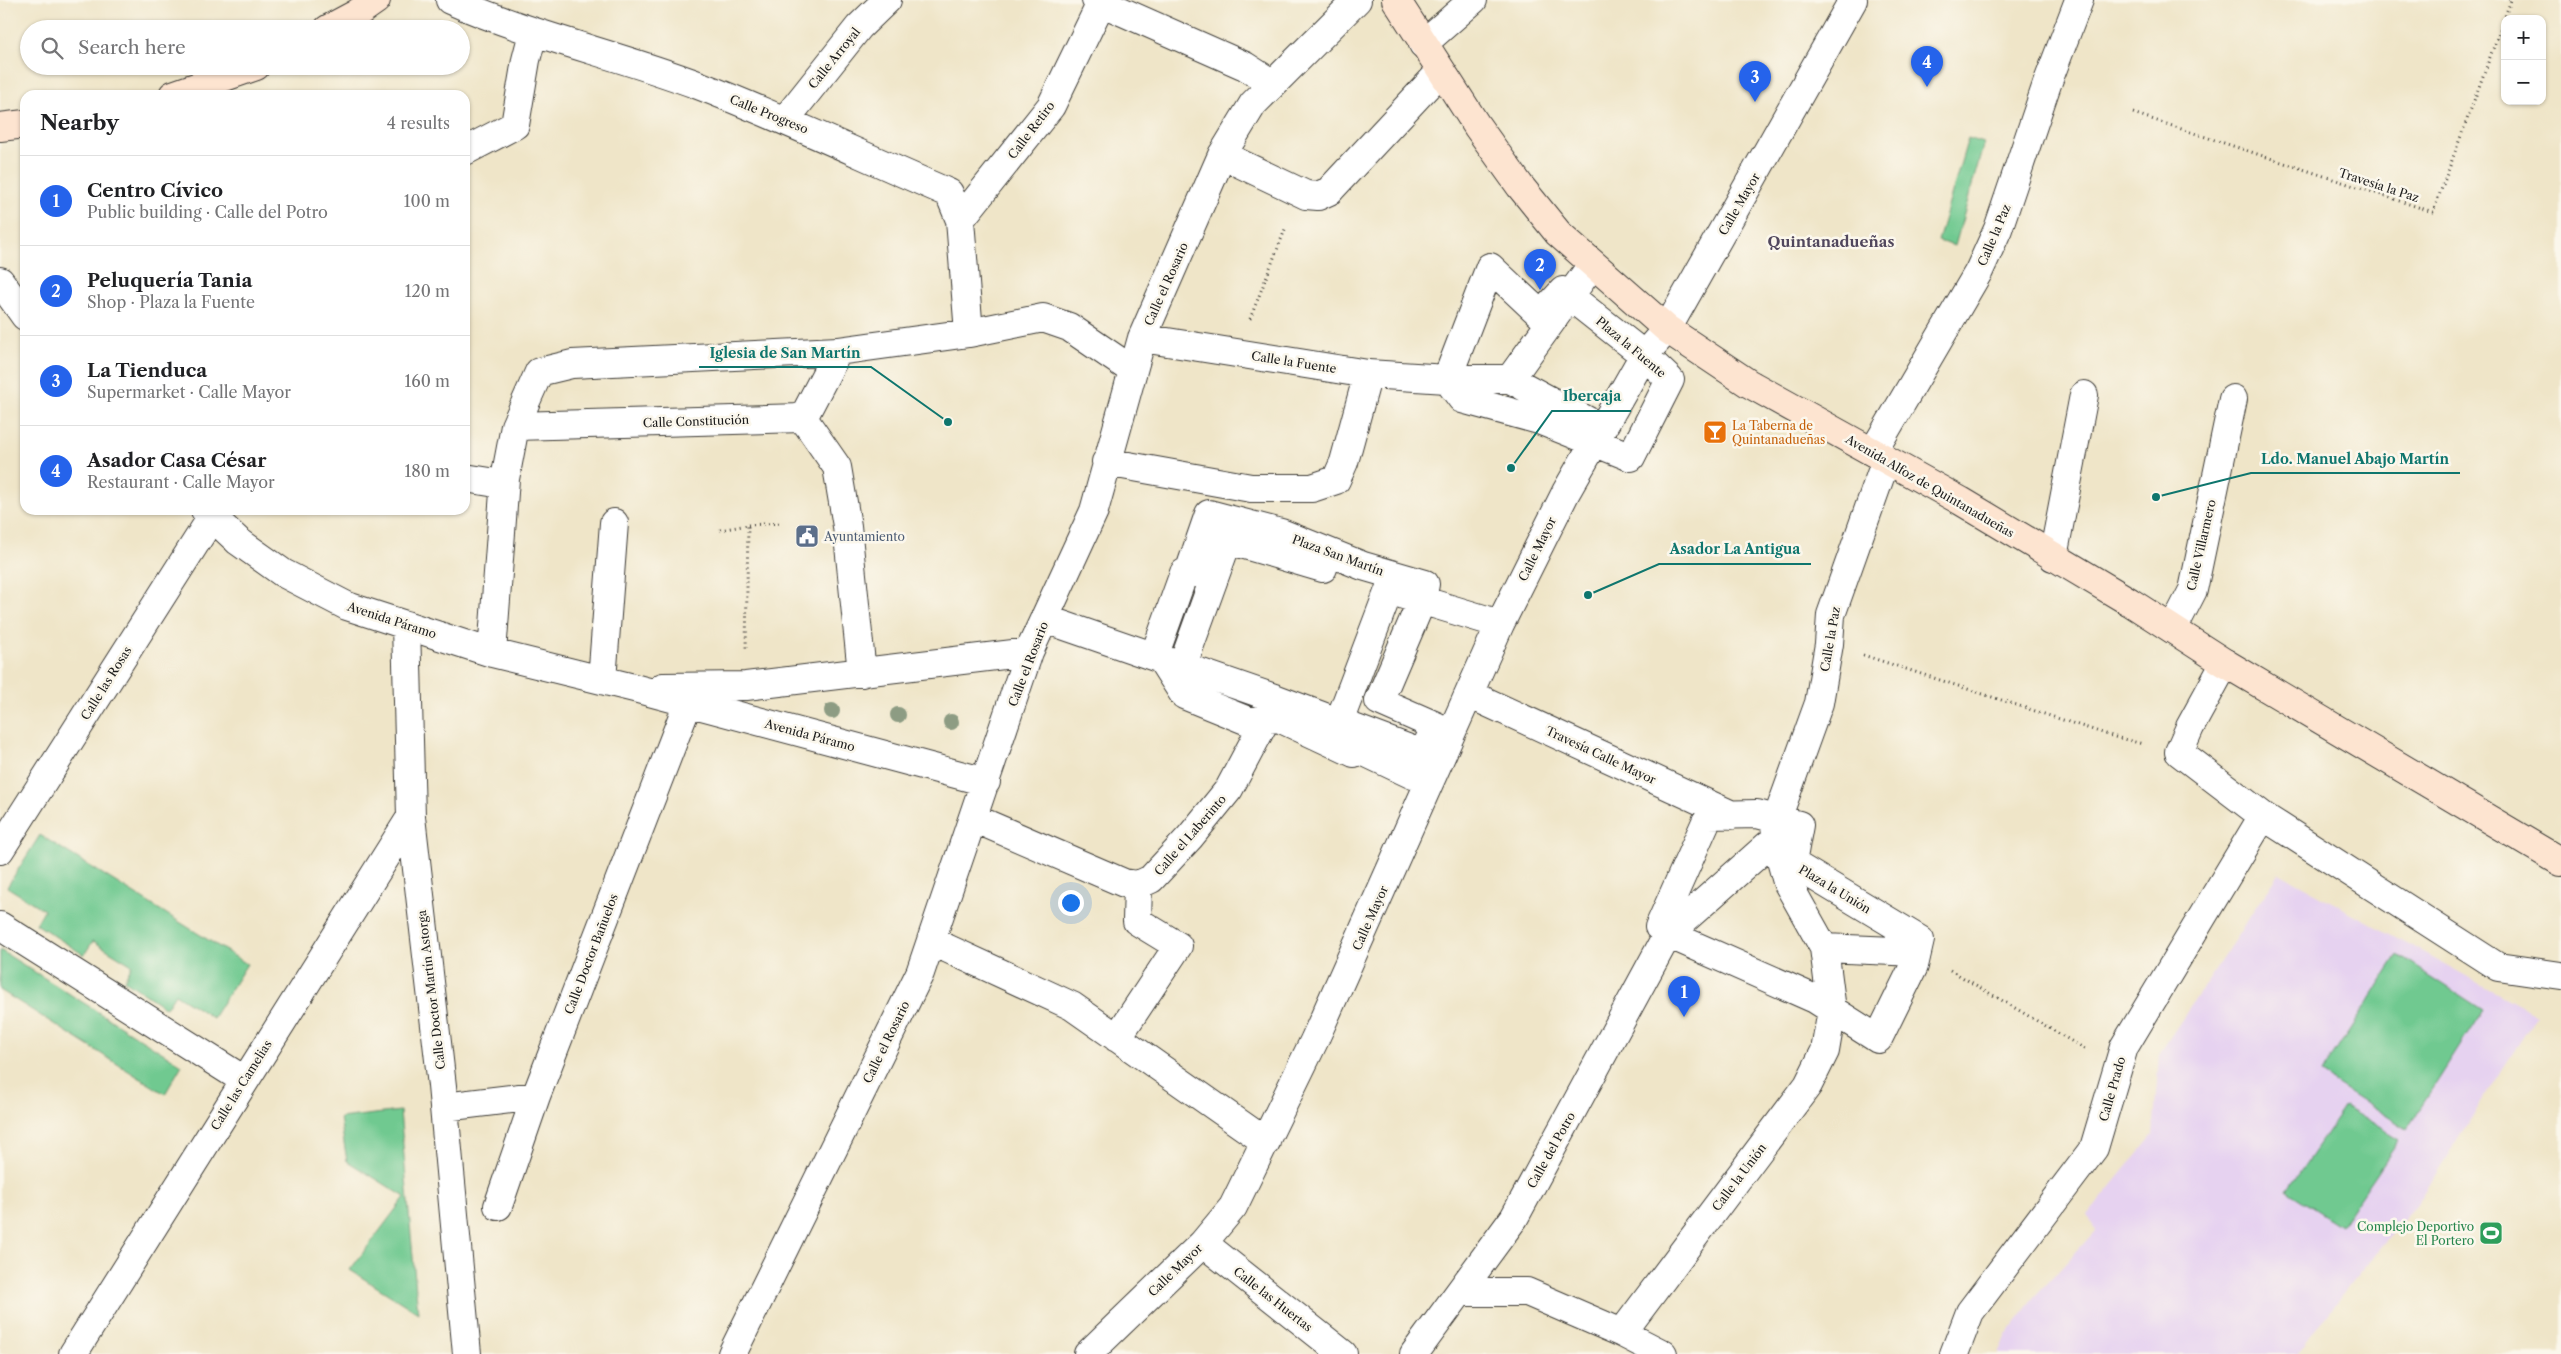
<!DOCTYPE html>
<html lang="en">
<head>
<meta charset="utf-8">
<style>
	:root { --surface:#fff; --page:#f2f2f2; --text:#202124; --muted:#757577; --line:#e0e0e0; --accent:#2563eb }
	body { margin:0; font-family:"Libre Caslon Text",serif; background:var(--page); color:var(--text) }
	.controls { position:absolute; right:15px; top:15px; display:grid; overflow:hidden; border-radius:10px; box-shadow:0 1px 4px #0004 }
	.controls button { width:45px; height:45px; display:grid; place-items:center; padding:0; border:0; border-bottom:1px solid var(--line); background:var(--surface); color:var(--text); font:25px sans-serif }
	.you { position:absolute; left:1070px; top:902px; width:18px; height:18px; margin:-12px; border:4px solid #fff; border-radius:50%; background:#1a73e8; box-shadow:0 0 0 8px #1a73e833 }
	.badge { display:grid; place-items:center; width:32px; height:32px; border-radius:50%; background:var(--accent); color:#fff; font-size:16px; font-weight:700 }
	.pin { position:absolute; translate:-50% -41px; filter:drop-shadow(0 1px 2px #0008) }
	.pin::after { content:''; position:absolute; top:26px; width:18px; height:15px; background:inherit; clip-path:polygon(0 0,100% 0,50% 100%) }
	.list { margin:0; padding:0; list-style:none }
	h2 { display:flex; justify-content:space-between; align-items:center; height:65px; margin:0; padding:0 20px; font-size:21px }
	h2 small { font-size:16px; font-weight:400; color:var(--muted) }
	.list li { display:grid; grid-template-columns:32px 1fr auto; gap:15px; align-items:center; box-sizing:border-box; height:90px; padding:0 20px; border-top:1px solid var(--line) }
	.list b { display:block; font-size:19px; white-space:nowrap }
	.list p { margin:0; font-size:16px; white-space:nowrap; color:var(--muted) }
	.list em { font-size:16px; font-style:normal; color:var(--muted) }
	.icon { flex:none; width:28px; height:28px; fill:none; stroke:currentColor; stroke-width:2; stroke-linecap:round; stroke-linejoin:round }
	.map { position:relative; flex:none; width:2561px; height:1354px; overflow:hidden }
	.search { position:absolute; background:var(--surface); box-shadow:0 1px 4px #0004; left:20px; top:20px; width:450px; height:55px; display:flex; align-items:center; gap:12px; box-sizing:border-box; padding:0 18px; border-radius:28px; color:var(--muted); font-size:19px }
	.panel { position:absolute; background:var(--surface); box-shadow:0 1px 4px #0004; left:20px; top:90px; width:450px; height:425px; border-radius:15px }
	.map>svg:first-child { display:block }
	.built { fill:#e6d2f0 }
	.green { fill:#6fc990; stroke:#467256 }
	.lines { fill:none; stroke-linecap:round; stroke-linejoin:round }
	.street-casing { stroke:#3c3a36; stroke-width:30 }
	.secondary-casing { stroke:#3c3a36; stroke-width:30 }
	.path { stroke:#3c3a36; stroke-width:3; stroke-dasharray:1 4; stroke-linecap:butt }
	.street { stroke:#fff; stroke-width:28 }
	.secondary { stroke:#fde4d0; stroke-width:28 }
	.tree { fill:#8d9c83 }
	.labels { text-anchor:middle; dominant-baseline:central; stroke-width:5; stroke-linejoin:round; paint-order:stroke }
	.street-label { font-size:12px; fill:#1c1c1c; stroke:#fbf7ec }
	.food-label { font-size:12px; fill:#c56008; stroke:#fbf7ec; text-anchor:start }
	.service-label { font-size:12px; fill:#4e5e75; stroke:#fbf7ec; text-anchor:start }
	.leisure-label { font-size:12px; fill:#27864d; stroke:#fbf7ec; text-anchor:end }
	.quarter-label { font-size:15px; font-weight:bold; fill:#51475d; stroke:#fbf7ec }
	.leader { fill:none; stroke:#0f766e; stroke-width:2 }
	.callout-dot { fill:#0f766e; stroke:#fbf7ec; stroke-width:2 }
	.callout-label { font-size:14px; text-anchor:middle; font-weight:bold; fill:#0f766e; stroke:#fbf7ec; stroke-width:5; stroke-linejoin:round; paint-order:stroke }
</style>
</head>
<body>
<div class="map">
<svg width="2561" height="1354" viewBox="0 0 2561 1354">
	<rect width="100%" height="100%" fill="#fbf7ec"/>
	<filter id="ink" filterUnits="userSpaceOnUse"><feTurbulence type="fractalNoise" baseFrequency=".02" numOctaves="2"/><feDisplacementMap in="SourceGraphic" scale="10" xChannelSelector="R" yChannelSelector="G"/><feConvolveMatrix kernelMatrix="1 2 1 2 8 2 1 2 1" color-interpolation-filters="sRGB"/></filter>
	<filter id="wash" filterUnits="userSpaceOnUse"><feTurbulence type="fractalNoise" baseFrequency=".0096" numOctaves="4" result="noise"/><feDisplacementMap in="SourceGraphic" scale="20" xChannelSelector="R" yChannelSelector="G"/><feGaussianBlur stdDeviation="1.12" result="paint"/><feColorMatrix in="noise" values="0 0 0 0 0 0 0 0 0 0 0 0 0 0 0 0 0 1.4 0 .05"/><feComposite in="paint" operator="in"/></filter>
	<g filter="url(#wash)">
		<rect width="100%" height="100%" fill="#efe5c8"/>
		<!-- built -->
		<path class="built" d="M 2279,873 L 2537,1015 L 2416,1205 L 2331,1308 L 2297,1354 L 1998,1354 L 2010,1329 L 2034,1298 L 2095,1231 L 2088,1215 L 2153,1135 L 2159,1054 Z"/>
		<!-- green -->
		<path class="green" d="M 1968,138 L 1984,143 L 1955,246 L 1938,241 Z
			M 40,835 L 247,964 L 213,1018 L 175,994 L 166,1008 L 124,980 L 132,965 L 93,941 L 84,955 L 36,924 L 44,910 L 7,887 Z
			M 0,950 L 182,1065 L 165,1094 L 0,990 Z
			M 2398,955 L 2483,1010 L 2407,1129 L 2321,1074 Z
			M 2345,1106 L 2400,1139 L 2341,1226 L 2287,1191 Z
			M 400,1111 L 418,1313 L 350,1270 L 405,1197 L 347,1161 L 340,1118 Z"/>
	</g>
	<g filter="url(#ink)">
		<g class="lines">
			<!-- street casing -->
			<g class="street-casing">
				<path id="street" d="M 450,0 C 531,36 616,54 698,85 C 783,118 865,157 949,193 L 960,220 L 969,333
					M 1096,0 L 1245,66 L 1273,84
					M 1423,44 L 1473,0
					M 785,120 L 859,27 L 887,0
					M 465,151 L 515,125 L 526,60 L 533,33
					M 1222,155 L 1306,195 L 1318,196 L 1329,191 L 1441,71
					M 960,220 L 1051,106 L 1101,3
					M 1490,267 L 1541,315 L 1563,291 L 1644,355 L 1670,380 L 1631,457 L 1539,420 L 1462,399 L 1447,379 Z
					M 0,281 L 25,316
					M 1142,338 L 1368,374 L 1447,379 L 1510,379 L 1601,428
					M 1510,379 L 1592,265
					M 803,418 L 837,467 L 847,526 L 862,673
					M 803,418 L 838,351
					M 515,426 L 803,418
					M 1873,452 L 1979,271 L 1998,229 L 2047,84 L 2079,0
					M 1106,462 L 1251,488 L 1312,488 L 1336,480 L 1344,462 L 1368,374
					M 465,478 L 490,482
					M 205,510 L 238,541 L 283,573 L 347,606 L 492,653 L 634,688 L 986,782
					M 1209,514 L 1281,533 L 1363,566 L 1425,584 L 1422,600 L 1379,701 L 1436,726 L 1413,775 L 1356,748 L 1354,753 L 1279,718 L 1248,721 L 1184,695 L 1156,651 L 1184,573 L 1188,575 Z
					M 1228,540 L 1323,568
					M 2053,557 L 2084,395
					M 1404,595 L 1500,624
					M 1045,619 L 1277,699 L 1439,760
					M 406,625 L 411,817 L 442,1086 L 467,1354
					M 2173,629 L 2193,590 L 2233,399
					M 492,653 L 505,479 L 515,426 L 539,372 L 572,364 L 838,351 L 969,333 L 1043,318 L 1069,327 L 1132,370
					M 2225,663 L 2190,727 L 2179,752 L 2263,816 L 2498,967 L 2561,976
					M 1182,667 L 1234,523
					M 602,680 L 614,523
					M 663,687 L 746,686 L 1029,652
					M 1469,694 L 1732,815
					M 1339,722 L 1389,590
					M 1757,814 L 1799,825 L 1792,863 L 1920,940 L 1914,966 L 1878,1039 L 1815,999 L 1668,934 L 1659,927 L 1709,815 Z
					M 973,818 L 1124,883 L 1138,885 L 1151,879 L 1190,837 L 1229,789 L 1273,706
					M 0,850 L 212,517
					M 0,926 L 244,1080
					M 931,941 L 1072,1006 L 1266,1142
					M 1824,948 L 1917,952
					M 1117,1038 L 1178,946 L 1137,921 L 1138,885
					M 444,1107 L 536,1096
					M 498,1206 L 536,1096 L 688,703
					M 1203,1243 L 1343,1354
					M 1460,1292 L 1527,1292 L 1622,1333 L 1663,1354
					M 1622,1333 L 1808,1085 L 1825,1051 L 1832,1010 L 1824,948 L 1787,882 L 1775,839 L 1777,819 L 1819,703 L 1829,644 L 1831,615 L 1886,460
					M 73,1354 L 411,817
					M 732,1354 L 920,973 L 1029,652 L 1094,511 L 1142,338 L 1222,155 L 1253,104 L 1357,0
					M 1088,1354 L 1203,1243 L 1233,1207 L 1314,1041 L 1500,624 L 1566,492 L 1644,355 L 1667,329 L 1853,0
					M 1414,1354 L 1514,1218 L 1668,934 L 1775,839
					M 1954,1354 L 1970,1312 L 2094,1148 L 2124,1047 L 2263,816"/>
			</g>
			<!-- secondary casing -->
			<g class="secondary-casing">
				<path id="secondary" d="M 1396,0 L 1477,126 L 1520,186 L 1558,233 L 1667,329 L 1748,383 L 1961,501 L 2130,602 L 2225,663 L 2561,862
					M 328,29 L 356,14 L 376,0
					M 173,95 L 256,66
					M 0,127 L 25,124"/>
			</g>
			<!-- path -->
			<path class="path" d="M 2133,113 L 2433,212 L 2511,0
				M 1250,319 L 1286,227
				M 748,525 L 781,523
				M 720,530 L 748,525 L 746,650
				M 1863,655 L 2115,737 L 2143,744
				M 1950,970 L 2085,1049"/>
			<!-- street -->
			<use href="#street" class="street"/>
			<!-- secondary -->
			<use href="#secondary" class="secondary"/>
		</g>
		<!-- trees -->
		<g class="tree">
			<circle cx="832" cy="711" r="8"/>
			<circle cx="898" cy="715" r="8"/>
			<circle cx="951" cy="722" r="8"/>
		</g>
	</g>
	<!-- icons -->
	<defs>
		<g id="bar-square" transform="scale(1.25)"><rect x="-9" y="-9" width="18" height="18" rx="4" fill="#e8710a" stroke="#fbf7ec"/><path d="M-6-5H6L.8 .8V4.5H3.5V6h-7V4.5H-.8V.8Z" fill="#fff"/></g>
		<g id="civic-square" transform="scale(1.25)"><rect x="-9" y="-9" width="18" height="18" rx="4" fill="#5c6f8a" stroke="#fbf7ec"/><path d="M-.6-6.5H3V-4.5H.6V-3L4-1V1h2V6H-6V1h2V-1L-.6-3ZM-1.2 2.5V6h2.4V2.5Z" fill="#fff"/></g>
		<g id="stadium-square" transform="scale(1.25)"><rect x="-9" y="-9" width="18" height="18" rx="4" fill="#2e9e5b" stroke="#fbf7ec"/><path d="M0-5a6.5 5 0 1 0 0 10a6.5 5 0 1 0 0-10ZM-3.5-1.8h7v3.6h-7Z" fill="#fff"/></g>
	</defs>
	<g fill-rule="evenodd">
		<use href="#bar-square" x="1715" y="432"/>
		<use href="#civic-square" x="807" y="536"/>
		<use href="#stadium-square" x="2491" y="1233"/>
	</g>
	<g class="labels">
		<!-- street labels -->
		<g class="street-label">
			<text transform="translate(834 58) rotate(-51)">Calle Arroyal</text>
			<text transform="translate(769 114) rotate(22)">Calle Progreso</text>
			<text transform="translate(1031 130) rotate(-53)">Calle Retiro</text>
			<text transform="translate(2379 185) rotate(18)">Travesía la Paz</text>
			<text transform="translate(1739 204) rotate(-60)">Calle Mayor</text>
			<text transform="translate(1994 235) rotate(-67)">Calle la Paz</text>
			<text transform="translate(1166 284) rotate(-66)">Calle el Rosario</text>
			<text transform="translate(1631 347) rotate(40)">Plaza la Fuente</text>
			<text transform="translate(1294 362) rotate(9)">Calle la Fuente</text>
			<text transform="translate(696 421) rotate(-2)">Calle Constitución</text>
			<text transform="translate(1930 486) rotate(30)">Avenida Alfoz de Quintanadueñas</text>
			<text transform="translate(2201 545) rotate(-77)">Calle Villarmero</text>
			<text transform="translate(1537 549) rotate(-64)">Calle Mayor</text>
			<text transform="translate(1338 555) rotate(20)">Plaza San Martín</text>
			<text transform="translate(392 620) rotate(18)">Avenida Páramo</text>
			<text transform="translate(1830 639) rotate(-80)">Calle la Paz</text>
			<text transform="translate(1028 664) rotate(-69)">Calle el Rosario</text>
			<text transform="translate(106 683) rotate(-58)">Calle las Rosas</text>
			<text transform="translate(810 735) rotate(15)">Avenida Páramo</text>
			<text transform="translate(1601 755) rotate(25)">Travesía Calle Mayor</text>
			<text transform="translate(1190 835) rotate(-49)">Calle el Laberinto</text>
			<text transform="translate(1835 889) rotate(31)">Plaza la Unión</text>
			<text transform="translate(1370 918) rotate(-66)">Calle Mayor</text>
			<text transform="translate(591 954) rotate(-69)">Calle Doctor Bañuelos</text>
			<text transform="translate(431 990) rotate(-97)">Calle Doctor Martín Astorga</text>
			<text transform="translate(886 1042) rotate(-64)">Calle el Rosario</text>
			<text transform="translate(241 1085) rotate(-58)">Calle las Camelias</text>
			<text transform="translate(2112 1089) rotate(-74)">Calle Prado</text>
			<text transform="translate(1551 1150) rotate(-61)">Calle del Potro</text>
			<text transform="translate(1739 1177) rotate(-53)">Calle la Unión</text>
			<text transform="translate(1175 1270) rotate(-44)">Calle Mayor</text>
			<text transform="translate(1273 1299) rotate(38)">Calle las Huertas</text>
		</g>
		<!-- food labels -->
		<g class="food-label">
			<text x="1732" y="425">La Taberna de<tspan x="1732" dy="14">Quintanadueñas</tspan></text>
		</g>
		<!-- service labels -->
		<g class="service-label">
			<text x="824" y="536">Ayuntamiento</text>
		</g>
		<!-- leisure labels -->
		<g class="leisure-label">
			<text x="2474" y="1226">Complejo Deportivo<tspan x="2474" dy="14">El Portero</tspan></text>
		</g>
		<!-- quarter labels -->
		<g class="quarter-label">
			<text x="1831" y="241">Quintanadueñas</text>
		</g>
	</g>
	<!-- callouts -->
	<path class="leader" d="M948 422L871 367H699M1511 468L1552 411H1631M2156 497L2251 473H2460M1588 595L1659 564H1811"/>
	<g class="callout-dot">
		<circle cx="948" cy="422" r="5"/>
		<circle cx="1511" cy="468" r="5"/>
		<circle cx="2156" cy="497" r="5"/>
		<circle cx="1588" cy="595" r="5"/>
	</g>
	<g class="callout-label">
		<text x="785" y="358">Iglesia de San Martín</text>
		<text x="1592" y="401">Ibercaja</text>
		<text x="2355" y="464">Ldo. Manuel Abajo Martín</text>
		<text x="1735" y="554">Asador La Antigua</text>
	</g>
</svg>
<div class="controls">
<button>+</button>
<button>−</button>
</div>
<div class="you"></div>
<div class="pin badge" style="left:1684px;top:1017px">1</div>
<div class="pin badge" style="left:1540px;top:290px">2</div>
<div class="pin badge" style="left:1755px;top:102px">3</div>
<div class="pin badge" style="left:1927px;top:87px">4</div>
<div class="search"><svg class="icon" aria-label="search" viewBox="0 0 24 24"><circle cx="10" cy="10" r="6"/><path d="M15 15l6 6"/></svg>Search here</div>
<section class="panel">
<h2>Nearby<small>4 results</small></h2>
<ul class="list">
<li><span class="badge">1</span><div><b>Centro Cívico</b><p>Public building · Calle del Potro</p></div><em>100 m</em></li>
<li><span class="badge">2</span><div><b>Peluquería Tania</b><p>Shop · Plaza la Fuente</p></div><em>120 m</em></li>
<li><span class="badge">3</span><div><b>La Tienduca</b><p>Supermarket · Calle Mayor</p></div><em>160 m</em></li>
<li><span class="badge">4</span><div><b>Asador Casa César</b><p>Restaurant · Calle Mayor</p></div><em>180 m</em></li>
</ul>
</section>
</div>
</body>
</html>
